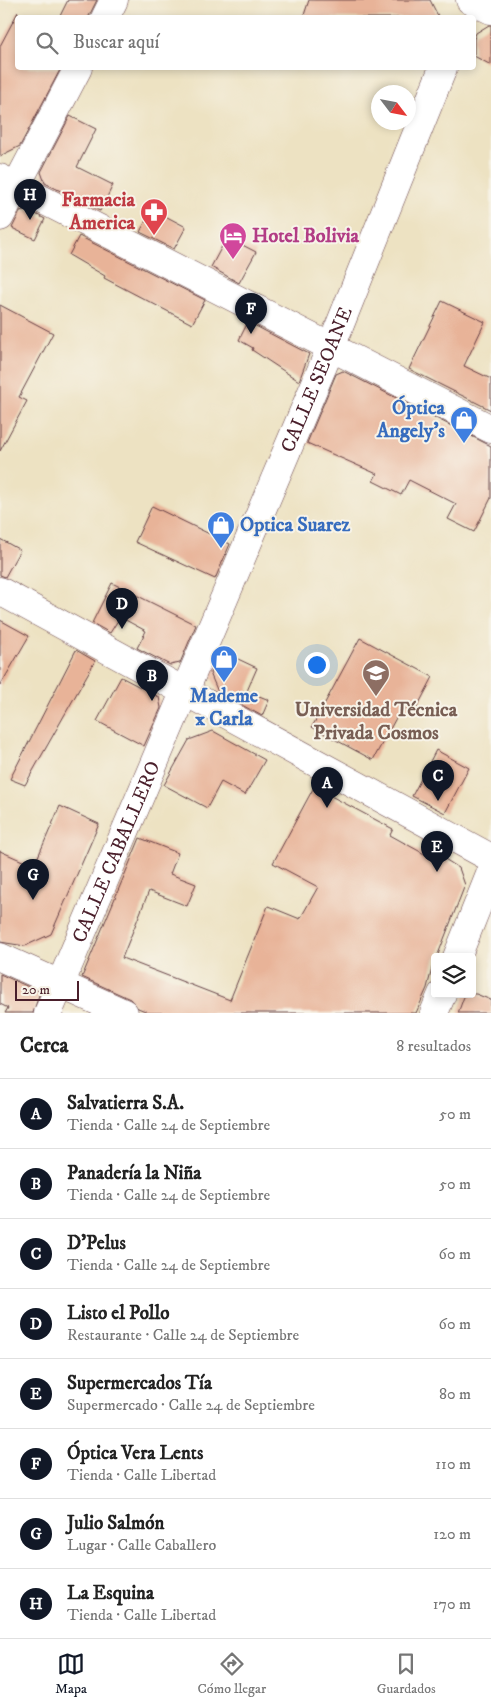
<!DOCTYPE html>
<html lang="es">
<head>
<meta charset="utf-8">
<style>
	:root { --surface:#fff; --page:#f6f6f6; --text:#222; --muted:#767676; --line:#e0e0e0; --accent:#111827 }
	body { margin:0; font-family:"IM FELL DW Pica",serif; background:var(--page); color:var(--text) }
	.controls { position:absolute; right:15px; bottom:15px; display:grid; overflow:hidden; border-radius:5px; box-shadow:0 2px 8px #0003 }
	.controls button { width:45px; height:45px; display:grid; place-items:center; padding:0; border:0; border-bottom:1px solid var(--line); background:var(--surface); color:var(--text); font:25px sans-serif }
	.compass { position:absolute; left:371px; top:85px; width:45px; height:45px; border-radius:50%; background:var(--surface); box-shadow:0 2px 8px #0003; rotate:122deg }
	.scale { position:absolute; left:15px; bottom:12px; width:64px; box-sizing:border-box; padding-left:5px; border:2px solid #4a1f2b; border-top:0; font-size:14px; line-height:18px; white-space:nowrap; color:#4a1f2b; -webkit-text-stroke:4px #f7f3e8; paint-order:stroke }
	.you { position:absolute; left:316px; top:664px; width:18px; height:18px; margin:-12px; border:4px solid #fff; border-radius:50%; background:#1a73e8; box-shadow:0 0 0 8px #1a73e833 }
	.badge { display:grid; place-items:center; width:32px; height:32px; border-radius:50%; background:var(--accent); color:#fff; font-size:16px; font-weight:700 }
	.pin { position:absolute; translate:-50% -41px; filter:drop-shadow(0 1px 2px #0008) }
	.pin::after { content:''; position:absolute; top:26px; width:18px; height:15px; background:inherit; clip-path:polygon(0 0,100% 0,50% 100%) }
	.list { margin:0; padding:0; list-style:none }
	h2 { display:flex; justify-content:space-between; align-items:center; height:65px; margin:0; padding:0 20px; font-size:21px }
	h2 small { font-size:16px; font-weight:400; color:var(--muted) }
	.list li { display:grid; grid-template-columns:32px 1fr auto; gap:15px; align-items:center; box-sizing:border-box; height:70px; padding:0 20px; border-top:1px solid var(--line) }
	.list b { display:block; font-size:19px; white-space:nowrap }
	.list p { margin:0; font-size:16px; white-space:nowrap; color:var(--muted) }
	.list em { font-size:16px; font-style:normal; color:var(--muted) }
	.icon { flex:none; width:28px; height:28px; fill:none; stroke:currentColor; stroke-width:2; stroke-linecap:round; stroke-linejoin:round }
	.map { position:relative; flex:none; width:491px; height:1013px; overflow:hidden }
	.search { position:absolute; background:var(--surface); box-shadow:0 2px 8px #0003; left:15px; right:15px; top:15px; height:55px; display:flex; align-items:center; gap:12px; box-sizing:border-box; padding:0 18px; border-radius:5px; color:var(--muted); font-size:19px }
	.sheet { height:625px; background:var(--surface) }
	nav { display:flex; justify-content:space-around; align-items:center; box-sizing:border-box; height:70px; border-top:1px solid var(--line); background:var(--surface); font-size:14px; color:var(--muted) }
	nav a { display:grid; justify-items:center; gap:2px }
	nav .on { color:var(--accent) }
	.map>svg:first-child { display:block }
	.building { fill:#e8b398 }
	.lines { fill:none; stroke-linecap:round; stroke-linejoin:round }
	.minor-casing { stroke:#623c42; stroke-width:29 }
	.minor { stroke:#fff; stroke-width:28 }
	.labels { text-anchor:middle; dominant-baseline:central; stroke-width:4; stroke-linejoin:round; paint-order:stroke }
	.health-label { font-size:20px; font-weight:bold; fill:#be3a42; stroke:#f7f3e8; text-anchor:end }
	.hotel-label { font-size:20px; font-weight:bold; fill:#b23c85; stroke:#f7f3e8; text-anchor:start }
	.street-label { font-size:20px; fill:#4a1f2b; stroke:#f7f3e8 }
	.shop-label { font-size:20px; font-weight:bold; fill:#366cbe; stroke:#f7f3e8; text-anchor:end }
	.education-label { font-size:20px; font-weight:bold; fill:#785e54; stroke:#f7f3e8 }
</style>
</head>
<body>
<div class="map">
<svg width="491" height="1013" viewBox="0 0 491 1013">
	<rect width="100%" height="100%" fill="#f7f3e8"/>
	<filter id="ink" filterUnits="userSpaceOnUse"><feTurbulence type="fractalNoise" baseFrequency=".02" numOctaves="2"/><feDisplacementMap in="SourceGraphic" scale="10" xChannelSelector="R" yChannelSelector="G"/><feConvolveMatrix kernelMatrix="1 2 1 2 8 2 1 2 1" color-interpolation-filters="sRGB"/></filter>
	<filter id="wash" filterUnits="userSpaceOnUse"><feTurbulence type="fractalNoise" baseFrequency=".0096" numOctaves="4" result="noise"/><feDisplacementMap in="SourceGraphic" scale="20" xChannelSelector="R" yChannelSelector="G"/><feGaussianBlur stdDeviation="1.12" result="paint"/><feColorMatrix in="noise" values="0 0 0 0 0 0 0 0 0 0 0 0 0 0 0 0 0 1.4 0 .05"/><feComposite in="paint" operator="in"/></filter>
	<g filter="url(#wash)">
		<rect width="100%" height="100%" fill="#ede2c2"/>
		<g id="blocks">
			<!-- building -->
			<path class="building" d="M 68,0 L 97,0 L 88,18 L 59,18 Z
				M 309,0 L 430,0 L 439,18 L 303,18 Z
				M 18,12 L 18,68 L 61,68 L 20,146 L 0,156 L 0,46 Z
				M 489,25 L 491,25 L 491,65 L 474,56 L 474,39 L 476,33 Z
				M 70,116 L 96,129 L 77,167 L 113,185 L 100,211 L 45,183 L 41,172 Z
				M 152,209 L 186,227 L 174,249 L 140,232 Z
				M 28,210 L 45,219 L 35,239 L 12,228 L 20,212 Z
				M 79,236 L 205,300 L 192,324 L 104,278 L 105,276 L 69,255 Z
				M 227,237 L 256,252 L 239,283 L 211,267 Z
				M 442,301 L 485,322 L 464,366 L 491,379 L 491,410 L 409,369 Z
				M 0,305 L 53,333 L 19,397 L 27,401 L 0,451 Z
				M 248,322 L 309,354 L 299,381 L 252,350 L 253,348 L 239,340 Z
				M 343,371 L 491,446 L 491,498 L 474,532 L 448,519 L 456,504 L 409,480 L 401,495 L 373,481 L 377,474 L 307,443 L 336,374 Z
				M 152,506 L 230,544 L 215,579 L 135,542 Z
				M 0,539 L 20,550 L 5,577 L 0,575 Z
				M 112,583 L 196,625 L 180,663 L 170,665 L 137,648 L 146,631 L 120,617 L 110,633 L 92,623 Z
				M 0,620 L 29,636 L 0,686 Z
				M 360,638 L 433,677 L 414,713 L 402,707 L 373,760 L 312,727 Z
				M 76,650 L 95,661 L 25,785 L 10,779 Z
				M 219,650 L 257,668 L 247,691 L 269,700 L 262,716 L 218,692 L 210,673 Z
				M 121,677 L 159,697 L 161,708 L 144,746 L 97,721 Z
				M 213,731 L 265,760 L 245,795 L 221,782 L 207,808 L 164,785 L 189,740 Z
				M 436,750 L 469,768 L 445,813 L 412,796 Z
				M 314,787 L 393,829 L 390,835 L 437,861 L 440,856 L 459,868 L 465,885 L 437,957 L 435,957 L 427,988 L 416,1013 L 150,1013 L 138,1008 L 130,999 L 82,977 L 140,838 L 178,853 L 170,874 L 196,884 L 187,906 L 149,891 L 122,958 L 230,1000 L 268,906 L 300,919 L 318,887 L 273,863 Z
				M 60,806 L 99,824 L 51,934 L 25,946 L 0,942 L 0,851 L 34,866 Z
				M 0,974 L 40,992 L 33,1013 L 5,1013 L 8,1008 L 0,1004 Z
				M 465,994 L 476,994 L 491,1000 L 491,1013 L 458,1013 Z"/>
		</g>
	</g>
	<g filter="url(#ink)">
		<use href="#blocks" fill-opacity="0" stroke="#623c42" stroke-width="1"/>
		<g class="lines">
			<!-- minor casing -->
			<g class="minor-casing">
				<g id="minor">
					<path d="M 470,0 L 491,10"/>
					<path d="M 105,18 L 114,0"/>
					<path d="M 0,178 L 491,429"/>
					<path d="M 0,217 L 78,68"/>
					<path d="M 0,591 L 491,858"/>
					<path d="M 0,957 L 124,1013"/>
					<path d="M 457,957 L 491,872"/>
					<path id="s1" d="M 48,1013 L 331,347 L 443,68"/>
					<path d="M 434,1013 L 442,994"/>
				</g>
			</g>
			<!-- minor -->
			<use href="#minor" class="minor"/>
		</g>
	</g>
	<!-- icons -->
	<defs>
		<g id="pharmacy-pin" transform="scale(1.4375)"><path d="M0 17L-7.5 6A9.5 9.5 0 1 1 7.5 6Z" fill="#e0444e" stroke="#f7f3e8"/><path d="M-2-6h4v4h4v4h-4v4h-4v-4h-4v-4h4Z" fill="#fff"/></g>
		<g id="hotel-pin" transform="scale(1.4375)"><path d="M0 17L-7.5 6A9.5 9.5 0 1 1 7.5 6Z" fill="#d1479c" stroke="#f7f3e8"/><path d="M-6-4.5h1.5V1H6V5H4.5V3h-9V5H-6ZM-4 0a1.8 1.8 0 1 1 3.6 0ZM.5 0V-2.5h3Q6-2.5 6 0Z" fill="#fff"/></g>
		<g id="shop-pin" transform="scale(1.4375)"><path d="M0 17L-7.5 6A9.5 9.5 0 1 1 7.5 6Z" fill="#3f7fe0" stroke="#f7f3e8"/><path d="M-5-2.5h2.3a2.7 3.5 0 0 1 5.4 0H5L5.5 6h-11ZM-1.5-2.5h3a1.5 2.3 0 0 0-3 0Z" fill="#fff"/></g>
		<g id="university-pin" transform="scale(1.4375)"><path d="M0 17L-7.5 6A9.5 9.5 0 1 1 7.5 6Z" fill="#8d6e63" stroke="#f7f3e8"/><path d="M0-5L7-2L0 1L-7-2ZM-4 1L0 2.5L4 1V4Q0 6-4 4Z" fill="#fff"/></g>
	</defs>
	<g fill-rule="evenodd">
		<use href="#pharmacy-pin" x="154" y="212"/>
		<use href="#hotel-pin" x="233" y="236"/>
		<use href="#shop-pin" x="464" y="420"/>
		<use href="#shop-pin" x="221" y="525"/>
		<use href="#shop-pin" x="224" y="659"/>
		<use href="#university-pin" x="376" y="673"/>
	</g>
	<g class="labels">
		<!-- health labels -->
		<g class="health-label">
			<text x="135" y="200">Farmacia<tspan x="135" dy="23">America</tspan></text>
		</g>
		<!-- hotel labels -->
		<g class="hotel-label">
			<text x="252" y="236">Hotel Bolivia</text>
		</g>
		<!-- street labels -->
		<g class="street-label">
			<text stroke="none"><textPath href="#s1" startOffset="688">CALLE SEOANE</textPath></text>
			<text stroke="none"><textPath href="#s1" startOffset="175">CALLE CABALLERO</textPath></text>
		</g>
		<!-- shop labels -->
		<g class="shop-label">
			<text x="445" y="408">Óptica<tspan x="445" dy="23">Angely's</tspan></text>
			<text x="240" y="525" text-anchor="start">Optica Suarez</text>
			<text x="224" y="696" text-anchor="middle">Mademe<tspan x="224" dy="23">x Carla</tspan></text>
		</g>
		<!-- education labels -->
		<g class="education-label">
			<text x="376" y="710">Universidad Técnica<tspan x="376" dy="23">Privada Cosmos</tspan></text>
		</g>
	</g>
</svg>
<div class="controls">
<button><svg class="icon" aria-label="layers" viewBox="0 0 24 24"><path d="M12 4l9 5-9 5-9-5zM3 14l9 5 9-5"/></svg></button>
</div>
<svg class="compass" viewBox="-18 -18 36 36"><path d="M0-13l5 13h-10z" fill="#e53935"/><path d="M0 13l5-13h-10z" fill="#767676"/></svg>
<div class="scale">20 m</div>
<div class="you"></div>
<div class="pin badge" style="left:327px;top:808px">A</div>
<div class="pin badge" style="left:152px;top:701px">B</div>
<div class="pin badge" style="left:438px;top:801px">C</div>
<div class="pin badge" style="left:122px;top:629px">D</div>
<div class="pin badge" style="left:437px;top:872px">E</div>
<div class="pin badge" style="left:251px;top:334px">F</div>
<div class="pin badge" style="left:33px;top:900px">G</div>
<div class="pin badge" style="left:30px;top:220px">H</div>
<div class="search"><svg class="icon" aria-label="search" viewBox="0 0 24 24"><circle cx="10" cy="10" r="6"/><path d="M15 15l6 6"/></svg>Buscar aquí</div>
</div>
<section class="sheet">
<h2>Cerca<small>8 resultados</small></h2>
<ul class="list">
<li><span class="badge">A</span><div><b>Salvatierra S.A.</b><p>Tienda · Calle 24 de Septiembre</p></div><em>50 m</em></li>
<li><span class="badge">B</span><div><b>Panadería la Niña</b><p>Tienda · Calle 24 de Septiembre</p></div><em>50 m</em></li>
<li><span class="badge">C</span><div><b>D'Pelus</b><p>Tienda · Calle 24 de Septiembre</p></div><em>60 m</em></li>
<li><span class="badge">D</span><div><b>Listo el Pollo</b><p>Restaurante · Calle 24 de Septiembre</p></div><em>60 m</em></li>
<li><span class="badge">E</span><div><b>Supermercados Tía</b><p>Supermercado · Calle 24 de Septiembre</p></div><em>80 m</em></li>
<li><span class="badge">F</span><div><b>Óptica Vera Lents</b><p>Tienda · Calle Libertad</p></div><em>110 m</em></li>
<li><span class="badge">G</span><div><b>Julio Salmón</b><p>Lugar · Calle Caballero</p></div><em>120 m</em></li>
<li><span class="badge">H</span><div><b>La Esquina</b><p>Tienda · Calle Libertad</p></div><em>170 m</em></li>
</ul>
</section>
<nav>
<a class="on"><svg class="icon" aria-label="map" viewBox="0 0 24 24"><path d="M3 6l6-2 6 2 6-2v14l-6 2-6-2-6 2zM9 4v14M15 6v14"/></svg>Mapa</a>
<a><svg class="icon" aria-label="directions" viewBox="0 0 24 24"><path d="M12 3l9 9-9 9-9-9zM9 14v-3h6M13 9l2 2-2 2"/></svg>Cómo llegar</a>
<a><svg class="icon" aria-label="saved" viewBox="0 0 24 24"><path d="M7 4h10v16l-5-4-5 4z"/></svg>Guardados</a>
</nav>
</body>
</html>
